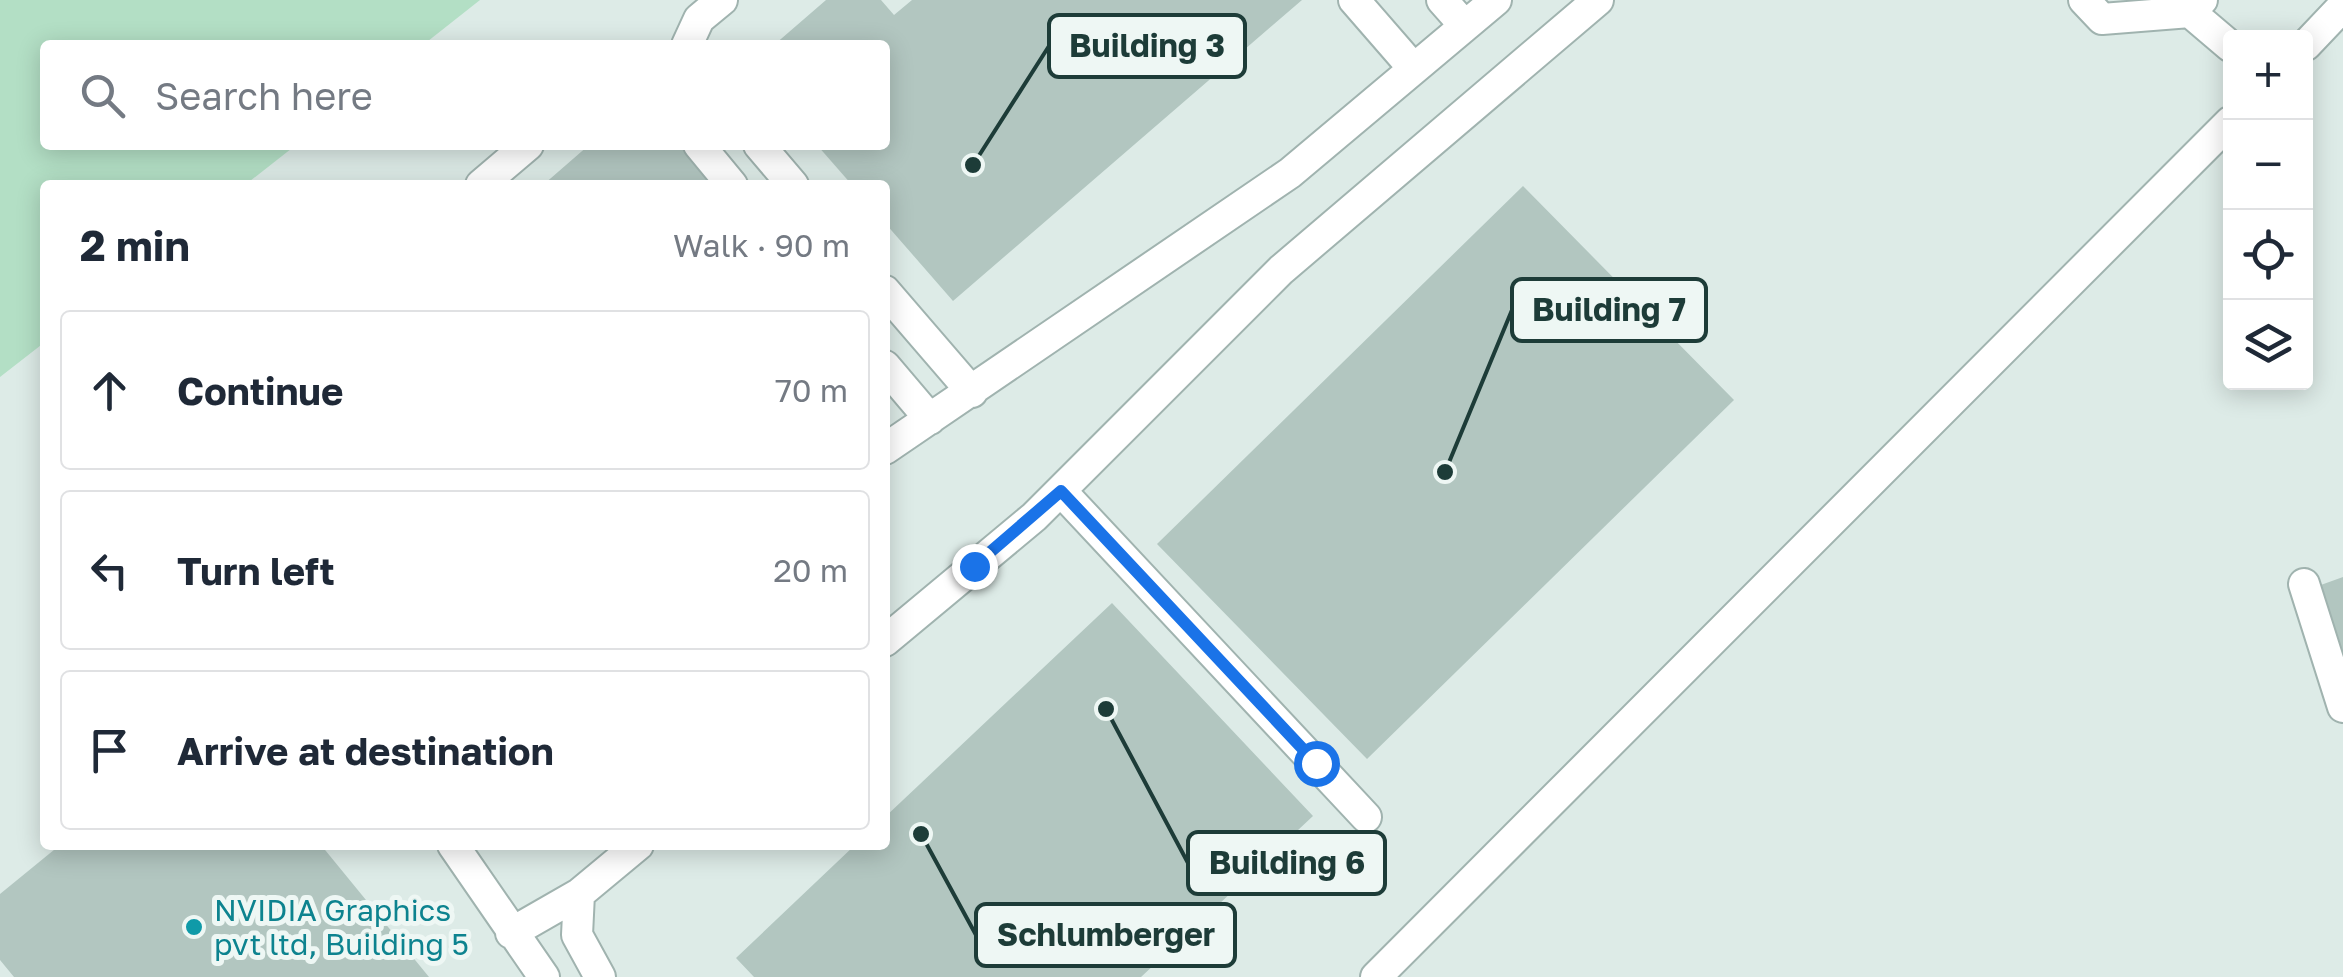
<!DOCTYPE html>
<html lang="en">
<head>
<meta charset="utf-8">
<style>
	:root { --surface:#fff; --page:#f2f2f3; --text:#1f2937; --muted:#747a83; --line:#e0e1e3 }
	body { margin:0; font-family:"Golos Text",sans-serif; background:var(--page); color:var(--text) }
	.controls { position:absolute; right:30px; top:30px; display:grid; overflow:hidden; border-radius:10px; box-shadow:0 5px 25px #0003 }
	.controls button { width:90px; height:90px; display:grid; place-items:center; padding:0; border:0; border-bottom:2px solid var(--line); background:var(--surface); color:var(--text); font:50px sans-serif }
	.stop { position:absolute; width:30px; height:30px; margin:-22px; border:8px solid #1a73e8; border-radius:50%; background:#fff }
	.stop.end { background:#1a73e8; border-color:#fff; box-shadow:0 2px 10px #0008 }
	.list { margin:0; padding:0; list-style:none }
	h2 { display:flex; justify-content:space-between; align-items:center; height:130px; margin:0; padding:0 40px; font-size:42px }
	h2 small { font-size:32px; font-weight:400; color:var(--muted) }
	.list li { display:grid; grid-template-columns:65px 1fr auto; gap:30px; align-items:center; box-sizing:border-box; height:160px; margin:0 20px 20px; padding:0 20px; border:2px solid var(--line); border-radius:10px }
	.list b { display:block; font-size:38px; white-space:nowrap }
	.list em { font-size:32px; font-style:normal; color:var(--muted) }
	.icon { flex:none; width:55px; height:55px; fill:none; stroke:currentColor; stroke-width:2; stroke-linecap:round; stroke-linejoin:round }
	.map { position:relative; flex:none; width:2343px; height:977px; overflow:hidden }
	.search { position:absolute; background:var(--surface); box-shadow:0 5px 25px #0003; left:40px; top:40px; width:850px; height:110px; display:flex; align-items:center; gap:25px; box-sizing:border-box; padding:0 35px; border-radius:10px; color:var(--muted); font-size:38px }
	.panel { position:absolute; background:var(--surface); box-shadow:0 5px 25px #0003; left:40px; top:180px; width:850px; height:670px; border-radius:10px }
	.map>svg:first-child { display:block }
	.green { fill:#b3dfc5 }
	.building { fill:#b2c6c0 }
	.lines { fill:none; stroke-linecap:round; stroke-linejoin:round }
	.minor-casing { stroke:#a0b3af; stroke-width:34 }
	.minor { stroke:#fff; stroke-width:30 }
	.route { stroke:#1a73e8; stroke-width:12 }
	.culture-dot { fill:#0f9aa8; stroke:#eef7f4; stroke-width:4 }
	.labels { text-anchor:middle; dominant-baseline:central; stroke-width:10; stroke-linejoin:round; paint-order:stroke }
	.culture-label { font-size:30px; fill:#0d838f; stroke:#eef7f4; text-anchor:start }
	.leader { fill:none; stroke:#1d3c38; stroke-width:4 }
	.callout-dot { fill:#1d3c38; stroke:#eef7f4; stroke-width:4 }
	.callout { fill:#eef7f4; stroke:#1d3c38; stroke-width:4 }
	.callout-label { font-size:32px; text-anchor:middle; font-weight:bold; fill:#1d3c38 }
</style>
</head>
<body>
<div class="map">
<svg width="2343" height="977" viewBox="0 0 2343 977">
	<rect width="100%" height="100%" fill="#ddebe7"/>
	<!-- green -->
	<path class="green" d="M 0,0 L 480,0 L 423,45 L 45,45 L 45,145 L 296,145 L 245,185 L 45,185 L 45,342 L 0,377 Z"/>
	<!-- building -->
	<path class="building" d="M 826,0 L 881,0 L 894,15 L 912,0 L 1302,0 L 953,301 L 885,223 L 885,185 L 852,185 L 817,145 L 885,145 L 885,45 L 774,45 Z
		M 589,145 L 681,145 L 715,185 L 543,185 Z
		M 1523,186 L 1734,400 L 1367,759 L 1157,544 Z
		M 2343,577 L 2343,656 L 2342,657 L 2318,586 Z
		M 1112,603 L 1313,816 L 1141,977 L 754,977 L 736,958 L 855,845 L 885,845 L 885,817 Z
		M 60,845 L 321,845 L 429,977 L 14,977 L 0,960 L 0,894 Z"/>
	<g class="lines">
		<!-- minor casing -->
		<g class="minor-casing">
			<path id="minor" d="M 1354,0 L 1414,69
				M 1442,0 L 1465,26
				M 2084,0 L 2102,19 L 2190,12 L 2202,0
				M 2190,12 L 2230,46
				M 687,45 L 699,19 L 722,0
				M 2306,45 L 2343,6
				M 699,145 L 732,185
				M 759,145 L 793,185
				M 481,185 L 528,145
				M 885,291 L 972,392
				M 885,366 L 930,419
				M 885,449 L 1290,173 L 1496,0
				M 1061,491 L 1366,817
				M 2304,584 L 2343,707
				M 885,641 L 1034,517 L 1281,270 L 1598,0
				M 453,845 L 544,977
				M 511,933 L 579,894
				M 600,977 L 577,935 L 579,894 L 638,845
				M 1376,977 L 2230,122"/>
		</g>
		<!-- minor -->
		<use href="#minor" class="minor"/>
	</g>
	<g class="lines">
		<!-- route -->
		<path class="route" d="M 974,566 L 1061,491 L 1316,763"/>
	</g>
	<!-- markers -->
	<circle class="culture-dot" cx="194" cy="927" r="10"/>
	<g class="labels">
		<!-- culture labels -->
		<g class="culture-label">
			<text x="214" y="910">NVIDIA Graphics<tspan x="214" dy="34">pvt ltd, Building 5</tspan></text>
		</g>
	</g>
	<!-- callouts -->
	<path class="leader" d="M973 165L1049 46M1445 472L1512 310M1106 709L1188 863M921 834L976 935"/>
	<g class="callout-dot">
		<circle cx="973" cy="165" r="10"/>
		<circle cx="1445" cy="472" r="10"/>
		<circle cx="1106" cy="709" r="10"/>
		<circle cx="921" cy="834" r="10"/>
	</g>
	<g class="callout">
		<rect x="1049" y="15" width="196" height="62" rx="10"/>
		<rect x="1512" y="279" width="194" height="62" rx="10"/>
		<rect x="1188" y="832" width="197" height="62" rx="10"/>
		<rect x="976" y="904" width="259" height="62" rx="10"/>
	</g>
	<g class="callout-label">
		<text x="1147" y="57">Building 3</text>
		<text x="1609" y="321">Building 7</text>
		<text x="1287" y="874">Building 6</text>
		<text x="1106" y="946">Schlumberger</text>
	</g>
</svg>
<div class="controls">
<button>+</button>
<button>−</button>
<button><svg class="icon" aria-label="locate" viewBox="0 0 24 24"><circle cx="12" cy="12" r="6"/><path d="M12 2v4M12 18v4M2 12h4M18 12h4"/></svg></button>
<button><svg class="icon" aria-label="layers" viewBox="0 0 24 24"><path d="M12 4l9 5-9 5-9-5zM3 14l9 5 9-5"/></svg></button>
</div>
<div class="stop" style="left:1316px;top:763px"></div>
<div class="stop end" style="left:974px;top:566px"></div>
<div class="search"><svg class="icon" aria-label="search" viewBox="0 0 24 24"><circle cx="10" cy="10" r="6"/><path d="M15 15l6 6"/></svg>Search here</div>
<section class="panel">
<h2>2 min<small>Walk · 90 m</small></h2>
<ul class="list">
<li><svg class="icon" aria-label="ahead" viewBox="0 0 24 24"><path d="M12 20V5M6 11l6-6 6 6"/></svg><div><b>Continue</b></div><em>70 m</em></li>
<li><svg class="icon" aria-label="left" viewBox="0 0 24 24"><path d="M17 20v-9H6M10 6l-5 5 5 5"/></svg><div><b>Turn left</b></div><em>20 m</em></li>
<li><svg class="icon" aria-label="arrive" viewBox="0 0 24 24"><path d="M6 21V4h12l-3 4 3 4H6"/></svg><div><b>Arrive at destination</b></div></li>
</ul>
</section>
</div>
</body>
</html>
